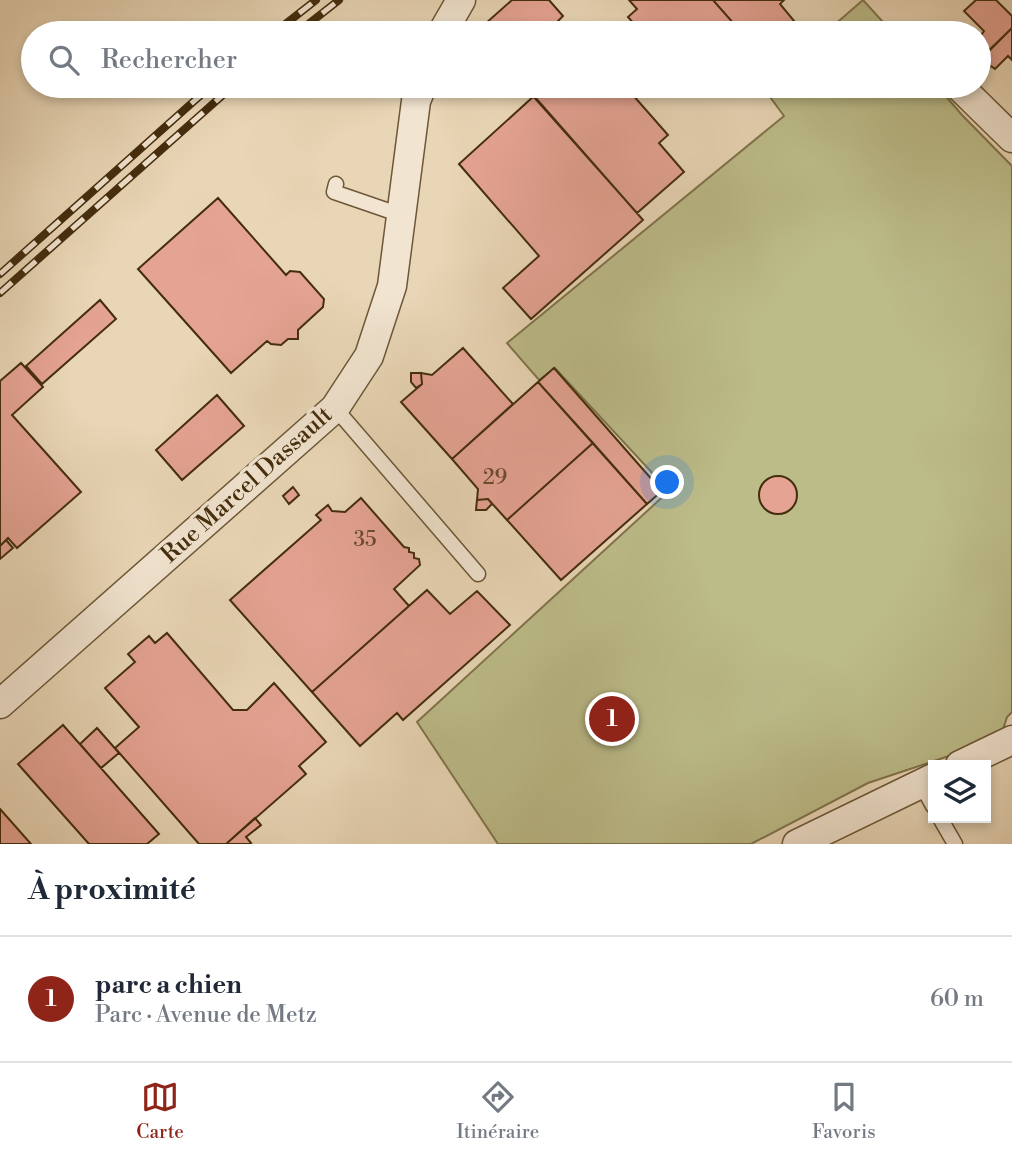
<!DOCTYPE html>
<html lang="fr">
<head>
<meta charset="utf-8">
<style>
	:root { --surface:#fff; --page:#f2f2f3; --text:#1f2937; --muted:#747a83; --line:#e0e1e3; --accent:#8f2418 }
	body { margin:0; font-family:"Libre Bodoni",serif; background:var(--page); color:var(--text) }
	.controls { position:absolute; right:21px; bottom:21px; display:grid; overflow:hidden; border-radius:0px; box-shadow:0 4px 10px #0003 }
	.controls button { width:63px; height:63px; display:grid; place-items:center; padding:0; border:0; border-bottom:2px solid var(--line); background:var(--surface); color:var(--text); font:35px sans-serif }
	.you { position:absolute; left:668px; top:483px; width:24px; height:24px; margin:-18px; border:5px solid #fff; border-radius:50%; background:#1a73e8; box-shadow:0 0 0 10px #1a73e833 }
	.badge { display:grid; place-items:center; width:46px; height:46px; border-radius:50%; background:var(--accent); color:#fff; font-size:23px; font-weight:700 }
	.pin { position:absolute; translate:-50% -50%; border:4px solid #fff; box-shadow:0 2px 7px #0006 }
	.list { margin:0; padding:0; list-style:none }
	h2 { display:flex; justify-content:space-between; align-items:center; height:91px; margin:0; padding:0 28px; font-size:30px }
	h2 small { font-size:23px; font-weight:400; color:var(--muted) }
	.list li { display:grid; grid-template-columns:46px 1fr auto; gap:21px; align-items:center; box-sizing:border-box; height:126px; padding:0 28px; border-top:2px solid var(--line) }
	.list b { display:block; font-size:26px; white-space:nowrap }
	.list p { margin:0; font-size:23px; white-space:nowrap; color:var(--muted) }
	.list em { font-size:23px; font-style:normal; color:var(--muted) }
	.icon { flex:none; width:38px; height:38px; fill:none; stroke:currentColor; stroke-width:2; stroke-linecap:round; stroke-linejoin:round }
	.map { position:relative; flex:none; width:1012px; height:844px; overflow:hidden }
	.search { position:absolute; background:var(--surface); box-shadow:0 4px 10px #0003; left:21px; right:21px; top:21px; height:77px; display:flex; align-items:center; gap:18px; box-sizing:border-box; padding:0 24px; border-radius:38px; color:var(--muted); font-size:26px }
	.sheet { height:217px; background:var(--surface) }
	nav { display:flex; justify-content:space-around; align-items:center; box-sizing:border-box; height:98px; border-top:2px solid var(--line); background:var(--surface); font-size:19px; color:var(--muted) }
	nav a { display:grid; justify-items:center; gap:4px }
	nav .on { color:var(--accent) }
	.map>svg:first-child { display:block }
	.green { fill:#bcbc89; stroke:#80744b; stroke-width:2 }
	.building { fill:#e5a393; stroke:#442d0d; stroke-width:2 }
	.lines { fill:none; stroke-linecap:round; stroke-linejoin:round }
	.lane-casing { stroke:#6d5737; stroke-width:17 }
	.street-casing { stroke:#6d5737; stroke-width:31 }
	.lane { stroke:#f1e4d0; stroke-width:14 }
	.street { stroke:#f1e4d0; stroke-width:28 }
	.rail-casing { stroke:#442d0d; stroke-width:8 }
	.rail { stroke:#f1e4d0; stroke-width:5; stroke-dasharray:16; stroke-linecap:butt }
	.labels { text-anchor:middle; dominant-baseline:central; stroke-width:7; stroke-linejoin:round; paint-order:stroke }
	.number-label { font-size:21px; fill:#6c4a2e }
	.street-label { font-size:24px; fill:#442d0d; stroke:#f1e4d0 }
</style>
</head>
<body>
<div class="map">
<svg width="1012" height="844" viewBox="0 0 1012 844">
	<rect width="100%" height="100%" fill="#e9d6b6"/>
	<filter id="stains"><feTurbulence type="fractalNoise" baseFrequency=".00286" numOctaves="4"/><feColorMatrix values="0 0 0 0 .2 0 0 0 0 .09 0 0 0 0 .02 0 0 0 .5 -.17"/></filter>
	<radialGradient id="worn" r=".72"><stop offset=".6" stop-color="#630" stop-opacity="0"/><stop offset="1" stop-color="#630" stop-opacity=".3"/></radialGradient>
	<!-- green -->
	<path class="green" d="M 863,0 L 893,33 L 825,33 Z
		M 762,86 L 937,86 L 962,115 L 1012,166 L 1012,712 L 1007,717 L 1000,739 L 868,783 L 751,844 L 498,844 L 417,722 L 669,491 L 555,368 L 539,380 L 507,343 L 784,116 Z"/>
	<!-- building -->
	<path class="building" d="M 512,0 L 549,0 L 563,16 L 555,24 L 562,33 L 478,33 L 476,32 Z
		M 629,0 L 713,0 L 742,33 L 642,33 L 628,17 L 637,9 Z
		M 713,0 L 784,0 L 780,4 L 800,28 L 795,32 L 790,27 L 783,33 L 742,33 Z
		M 976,0 L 996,0 L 1012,16 L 1012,28 L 990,50 L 979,38 L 984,31 L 964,11 Z
		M 1012,28 L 1012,60 L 1008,56 L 995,69 L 991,66 L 989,68 L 980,59 Z
		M 524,86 L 625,86 L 668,135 L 659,143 L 684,172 L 637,213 Z
		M 534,96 L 643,220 L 531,319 L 503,288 L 539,256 L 459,164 Z
		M 218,198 L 286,275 L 290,271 L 300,272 L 324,299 L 323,307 L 298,330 L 298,339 L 288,339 L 281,345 L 271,344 L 267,341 L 231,373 L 138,269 Z
		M 100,300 L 116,319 L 42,384 L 26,366 Z
		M 463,348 L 513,404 L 452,459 L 401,402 L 422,384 L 421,373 L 432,375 Z
		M 21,363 L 43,387 L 12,415 L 81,492 L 17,548 L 8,538 L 0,546 L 0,381 Z
		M 554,368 L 662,491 L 647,504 L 538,382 Z
		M 411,373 L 421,373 L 422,384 L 416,388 L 411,382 Z
		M 538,382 L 593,443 L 507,520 L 488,499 L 477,500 L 478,489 L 452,459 Z
		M 217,395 L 244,426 L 182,480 L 156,450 Z
		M 593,443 L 647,504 L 561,580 L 507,520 Z
		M759 495a19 19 0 1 1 38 0a19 19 0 1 1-38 0Z
		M 293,487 L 299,495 L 289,504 L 283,496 Z
		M 361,498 L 404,547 L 409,548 L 409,552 L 414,553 L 414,558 L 419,559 L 420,565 L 394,589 L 409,606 L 312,692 L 230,600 L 321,520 L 316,515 L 328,505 L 332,511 L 345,512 Z
		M 488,499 L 492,504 L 486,510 L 476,510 L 477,500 Z
		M 6,540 L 13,548 L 0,559 L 0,546 Z
		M 427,590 L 450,614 L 477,591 L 510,625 L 403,720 L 397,713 L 360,746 L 312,692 Z
		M 167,633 L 233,710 L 247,710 L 274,683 L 326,742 L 299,766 L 306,774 L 226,844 L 199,844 L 115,748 L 139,727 L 105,688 L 135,662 L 128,654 L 149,636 L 155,643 Z
		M 63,725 L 159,834 L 147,844 L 89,844 L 18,764 Z
		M 97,728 L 119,753 L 101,768 L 80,744 Z
		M 0,809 L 31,844 L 0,844 Z
		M 255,818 L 261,825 L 246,837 L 251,843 L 249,844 L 226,844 Z"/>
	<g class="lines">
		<!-- lane casing -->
		<g class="lane-casing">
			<path id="lane" d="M 336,184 L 334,192 L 401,215
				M 335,408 L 478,574
				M 921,784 L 933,806
				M 940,818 L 955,844"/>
		</g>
		<!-- street casing -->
		<g class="street-casing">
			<path id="street" d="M 442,33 L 461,0
				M 959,86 L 1012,138
				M 0,704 L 335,408 L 369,356 L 392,286 L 416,101 L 422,86
				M 960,765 L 1012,740
				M 797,844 L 933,778"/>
		</g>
		<!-- lane -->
		<use href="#lane" class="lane"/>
		<!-- street -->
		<use href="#street" class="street"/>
		<!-- rail casing -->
		<g class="rail-casing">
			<path id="rail" d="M 274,33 L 316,0
				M 297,33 L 339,0
				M 0,274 L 211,86
				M 0,293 L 233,86"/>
		</g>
		<!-- rail -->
		<use href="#rail" class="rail"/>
	</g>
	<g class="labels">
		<!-- number labels -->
		<g class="number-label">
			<text x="495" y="478">29</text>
			<text x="365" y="540">35</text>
		</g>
		<!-- street labels -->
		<g class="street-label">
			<text transform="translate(247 485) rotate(-42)">Rue Marcel Dassault</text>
		</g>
	</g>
	<rect width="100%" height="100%" filter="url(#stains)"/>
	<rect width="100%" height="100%" fill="url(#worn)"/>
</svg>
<div class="controls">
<button><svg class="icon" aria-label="layers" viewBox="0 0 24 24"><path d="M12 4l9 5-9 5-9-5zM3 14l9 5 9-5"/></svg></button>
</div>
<div class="you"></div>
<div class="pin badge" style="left:612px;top:719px">1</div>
<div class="search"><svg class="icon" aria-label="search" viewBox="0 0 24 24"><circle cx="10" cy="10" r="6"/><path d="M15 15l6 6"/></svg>Rechercher</div>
</div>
<section class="sheet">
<h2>À proximité<small></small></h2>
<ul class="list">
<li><span class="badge">1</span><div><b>parc a chien</b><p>Parc · Avenue de Metz</p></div><em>60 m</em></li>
</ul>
</section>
<nav>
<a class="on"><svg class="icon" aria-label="map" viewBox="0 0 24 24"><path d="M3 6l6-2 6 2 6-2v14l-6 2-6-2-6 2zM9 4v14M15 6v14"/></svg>Carte</a>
<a><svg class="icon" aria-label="directions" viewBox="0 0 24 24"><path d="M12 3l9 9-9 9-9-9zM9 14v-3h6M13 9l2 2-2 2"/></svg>Itinéraire</a>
<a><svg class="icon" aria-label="saved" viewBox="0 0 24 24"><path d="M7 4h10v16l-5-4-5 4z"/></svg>Favoris</a>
</nav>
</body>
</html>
